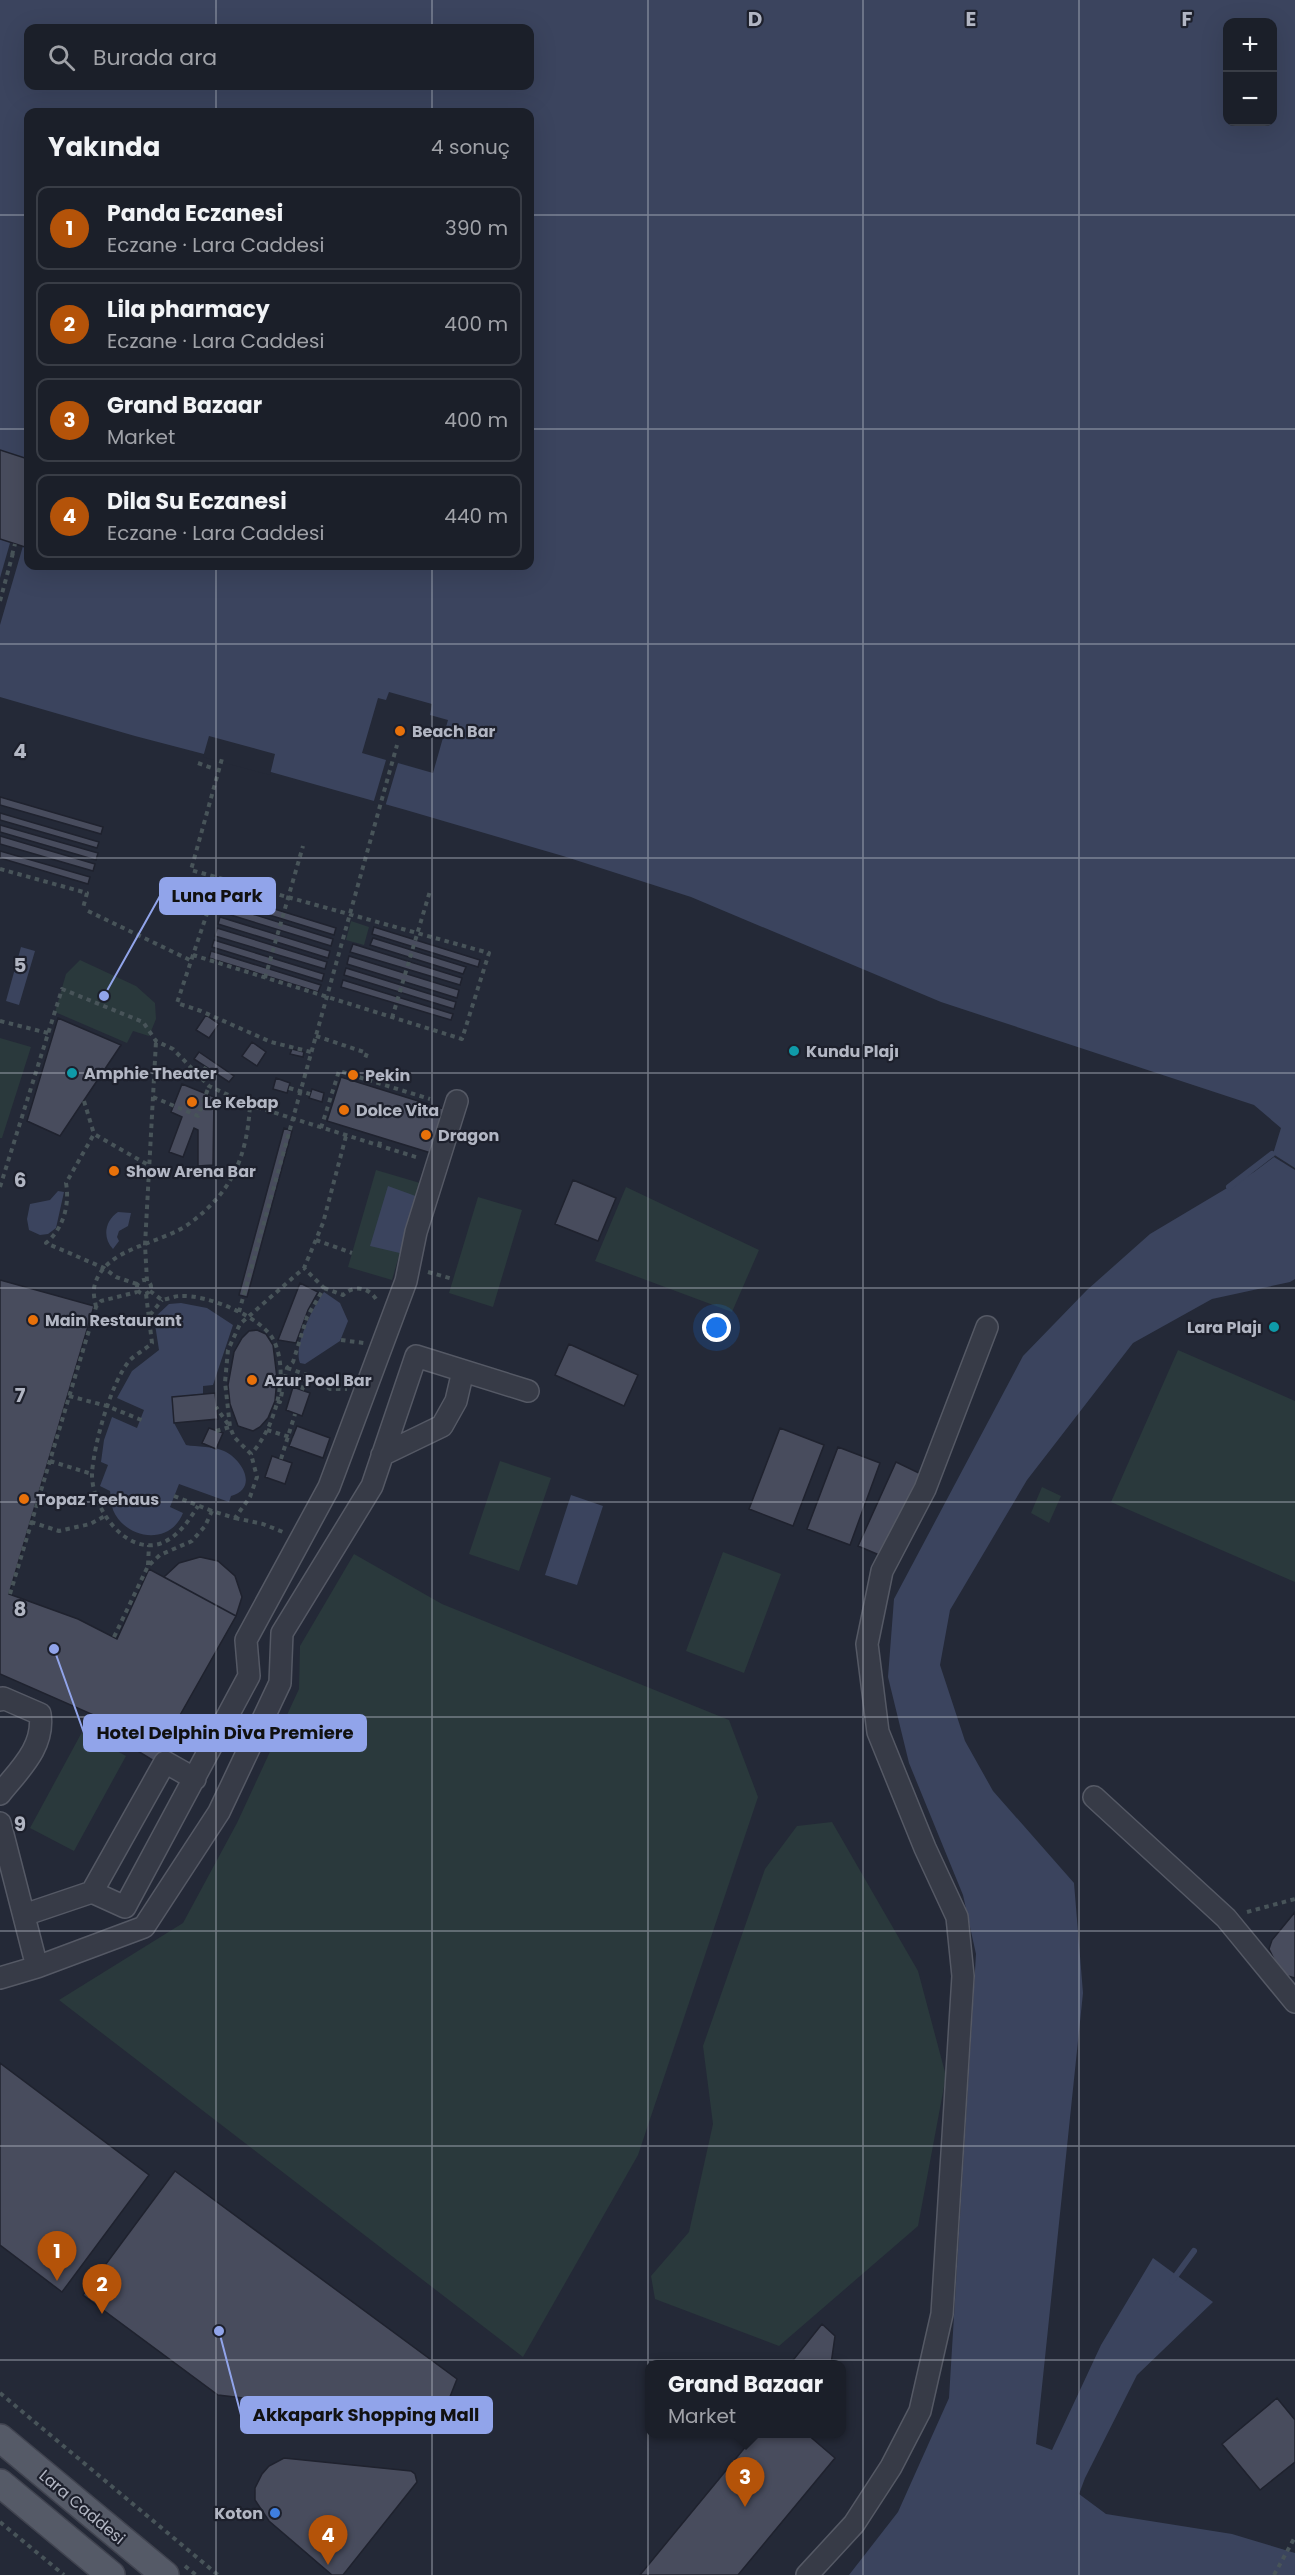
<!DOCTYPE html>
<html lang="tr">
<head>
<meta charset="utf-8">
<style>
	:root { --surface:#1b1f29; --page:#242731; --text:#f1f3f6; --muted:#a0a2a8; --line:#393d46; --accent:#b45309 }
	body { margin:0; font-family:Poppins,sans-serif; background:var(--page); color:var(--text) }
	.controls { position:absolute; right:18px; top:18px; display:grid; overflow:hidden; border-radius:12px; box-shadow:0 6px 24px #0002 }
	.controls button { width:54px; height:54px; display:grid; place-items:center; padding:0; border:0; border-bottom:2px solid var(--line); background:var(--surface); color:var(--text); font:30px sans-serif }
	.you { position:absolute; left:717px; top:1328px; width:21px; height:21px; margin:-15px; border:4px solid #fff; border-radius:50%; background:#1a73e8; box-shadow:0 0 0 9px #1a73e833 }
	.badge { display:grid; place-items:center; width:39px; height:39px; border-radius:50%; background:var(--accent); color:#fff; font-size:20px; font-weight:700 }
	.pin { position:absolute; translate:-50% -50px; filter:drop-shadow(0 2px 3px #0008) }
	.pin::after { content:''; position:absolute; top:32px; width:21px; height:18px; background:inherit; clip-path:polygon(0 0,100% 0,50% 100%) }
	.popup { position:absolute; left:645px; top:2360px; width:201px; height:78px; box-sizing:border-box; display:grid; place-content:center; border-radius:12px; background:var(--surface); filter:drop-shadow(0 2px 4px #0005); font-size:20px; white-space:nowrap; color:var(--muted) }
	.popup b { font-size:22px; color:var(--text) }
	.popup::after { content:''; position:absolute; left:50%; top:100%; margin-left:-12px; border:12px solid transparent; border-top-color:var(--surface) }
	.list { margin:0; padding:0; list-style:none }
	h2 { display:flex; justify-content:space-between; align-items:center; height:78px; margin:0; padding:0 24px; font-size:26px }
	h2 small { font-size:20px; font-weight:400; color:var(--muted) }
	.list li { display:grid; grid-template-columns:39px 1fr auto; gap:18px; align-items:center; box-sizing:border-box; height:84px; margin:0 12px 12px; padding:0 12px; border:2px solid var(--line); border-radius:12px }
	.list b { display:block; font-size:22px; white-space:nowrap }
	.list p { margin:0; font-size:20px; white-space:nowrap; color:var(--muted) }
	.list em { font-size:20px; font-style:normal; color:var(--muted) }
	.icon { flex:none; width:33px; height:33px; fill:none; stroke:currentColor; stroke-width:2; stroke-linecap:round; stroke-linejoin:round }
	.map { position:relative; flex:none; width:1295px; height:2575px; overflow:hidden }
	.search { position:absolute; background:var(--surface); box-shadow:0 6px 24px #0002; left:24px; top:24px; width:510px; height:66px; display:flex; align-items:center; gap:15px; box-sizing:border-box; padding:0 21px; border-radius:12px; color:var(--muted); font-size:22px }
	.panel { position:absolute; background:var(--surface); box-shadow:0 6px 24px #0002; left:24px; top:108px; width:510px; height:462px; border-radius:12px }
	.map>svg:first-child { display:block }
	.green { fill:#2a393c }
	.water { fill:#3b445e; fill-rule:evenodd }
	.pier { fill:#242937 }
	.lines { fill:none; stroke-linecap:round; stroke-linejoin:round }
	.stream { stroke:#3b445e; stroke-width:6 }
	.building { fill:#484c5d; stroke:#1f222e; stroke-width:1.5 }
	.minor-casing { stroke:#555965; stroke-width:24 }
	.major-casing { stroke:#414450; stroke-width:30 }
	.path { stroke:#485459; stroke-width:4; stroke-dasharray:4.5 4.5; stroke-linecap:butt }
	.minor { stroke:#373b47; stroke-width:21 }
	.major { stroke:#555a67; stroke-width:27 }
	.grid { fill:none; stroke:#b2b6c3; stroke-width:1.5; stroke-opacity:0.55 }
	.food-dot { fill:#e8710a; stroke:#1d202c; stroke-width:2 }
	.culture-dot { fill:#0f9aa8; stroke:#1d202c; stroke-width:2 }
	.shop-dot { fill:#3f7fe0; stroke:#1d202c; stroke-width:2 }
	.labels { text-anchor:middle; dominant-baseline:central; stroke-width:4.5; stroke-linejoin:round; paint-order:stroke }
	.poi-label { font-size:16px; font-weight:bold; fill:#b2b6c3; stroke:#1d202c; text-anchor:start }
	.street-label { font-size:16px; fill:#b2b6c3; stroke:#1d202c }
	.grid-label { font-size:20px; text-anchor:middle; font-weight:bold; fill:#b2b6c3; stroke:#1d202c; stroke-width:4.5; stroke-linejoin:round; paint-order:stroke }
	.leader { fill:none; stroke:#91a4ea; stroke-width:2 }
	.callout-dot { fill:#91a4ea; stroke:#1d202c; stroke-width:2 }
	.callout { fill:#91a4ea; stroke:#91a4ea; stroke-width:2 }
	.callout-label { font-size:18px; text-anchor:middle; font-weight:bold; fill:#111 }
</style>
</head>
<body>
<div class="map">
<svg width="1295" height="2575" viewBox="0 0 1295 2575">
	<rect width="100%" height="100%" fill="#242937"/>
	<!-- green -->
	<path class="green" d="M 351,921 L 369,927 L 364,945 L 346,940 Z
		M 80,960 L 136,986 L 155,1003 L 156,1019 L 149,1036 L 133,1031 L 127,1043 L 55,1012 L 66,974 Z
		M 0,1038 L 31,1047 L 2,1138 L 0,1138 Z
		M 376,1170 L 420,1183 L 392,1280 L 348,1267 Z
		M 626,1187 L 759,1250 L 732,1312 L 595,1261 Z
		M 478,1197 L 522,1210 L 493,1307 L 449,1293 Z
		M 1178,1350 L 1295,1401 L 1295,1582 L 1111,1502 Z
		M 500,1461 L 551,1478 L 519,1571 L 469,1554 Z
		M 1042,1487 L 1061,1496 L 1049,1523 L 1031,1513 Z
		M 723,1552 L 781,1574 L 744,1673 L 686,1651 Z
		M 354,1554 L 442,1604 L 729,1720 L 758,1797 L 638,2155 L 523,2357 L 59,2000 L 183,1923 L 237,1823 L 299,1689 L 300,1646 Z
		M 82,1732 L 126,1756 L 74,1851 L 30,1828 Z
		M 832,1822 L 918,1971 L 946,2076 L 918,2226 L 779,2346 L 655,2299 L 651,2276 L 689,2232 L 713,2124 L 703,2046 L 765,1869 L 797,1826 Z"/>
	<!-- water -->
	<path class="water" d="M 0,0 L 1295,0 L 1295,1168 L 1273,1154 L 1281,1128 L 1254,1105 L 941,1002 L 691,897 L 563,856 L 406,810 L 246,765 L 135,736 L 0,697 ZM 1228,22 L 1272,22 L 1272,122 L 1228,122 ZM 28,28 L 530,28 L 530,86 L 28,86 ZM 28,112 L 530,112 L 530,566 L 28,566 Z
		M 21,947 L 35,951 L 19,1005 L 6,1001 Z
		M 1274,1157 L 1295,1170 L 1295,1279 L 1290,1282 L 1212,1299 L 1133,1343 L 1027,1480 L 950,1610 L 940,1665 L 965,1741 L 993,1791 L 1074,1883 L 1083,1993 L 1036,2444 L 1052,2450 L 1101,2345 L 1153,2258 L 1213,2302 L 1137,2375 L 1085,2478 L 1079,2494 L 1106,2514 L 1232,2534 L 1295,2553 L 1295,2575 L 849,2575 L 898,2512 L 949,2398 L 976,1954 L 963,1895 L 909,1763 L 888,1677 L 894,1599 L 1023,1356 L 1087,1290 L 1150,1234 L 1254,1172 Z
		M 388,1186 L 421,1198 L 404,1254 L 370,1246 Z
		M 58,1191 L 64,1192 L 56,1228 L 48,1234 L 40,1235 L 29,1230 L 27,1219 L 30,1204 L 50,1200 Z
		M 118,1212 L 131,1213 L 128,1226 L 119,1231 L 117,1237 L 119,1241 L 113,1249 C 102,1237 105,1221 118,1212 Z
		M 324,1292 L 340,1303 L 348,1321 L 340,1341 L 305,1364 L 300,1363 C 293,1346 313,1307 324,1292 Z
		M 181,1303 L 207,1308 L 233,1325 L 213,1385 L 203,1386 L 203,1394 L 172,1397 L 174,1423 L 186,1445 C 197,1447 214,1446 224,1451 C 242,1459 259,1488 231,1496 L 229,1502 L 179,1484 L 170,1507 L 183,1513 C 170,1546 126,1540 113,1510 C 111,1504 111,1497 110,1491 L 100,1486 L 108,1465 L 101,1462 L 104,1440 L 112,1417 L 137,1428 L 144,1410 L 117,1398 L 132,1371 L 159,1350 L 154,1318 L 169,1304 Z
		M 571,1495 L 603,1506 L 577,1585 L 545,1575 Z"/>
	<!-- pier -->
	<path class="pier" d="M 10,543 L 23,546 L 0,625 L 0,578 Z
		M 389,692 L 432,704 L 430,715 L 448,720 L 433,773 L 398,763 L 385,807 L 373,804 L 386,760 L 362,753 L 378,698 L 386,700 Z
		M 209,736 L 275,754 L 270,775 L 203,757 Z"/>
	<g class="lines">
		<!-- stream -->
		<path class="stream" d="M 1229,1187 L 1272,1154
			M 1172,2281 L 1194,2251"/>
	</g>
	<!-- building -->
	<path class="building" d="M 0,450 L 28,459 L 28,548 L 0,539 Z
		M 0,797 L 103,827 L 101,834 L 0,805 Z
		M 0,813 L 99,842 L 97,848 L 0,820 Z
		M 0,825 L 98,853 L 96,860 L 0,832 Z
		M 0,836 L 95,864 L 93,871 L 0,844 Z
		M 0,851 L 90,877 L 88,884 L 0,858 Z
		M 226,894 L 336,928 L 334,935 L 224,901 Z
		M 223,905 L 333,939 L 331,946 L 221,912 Z
		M 220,917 L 330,951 L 328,958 L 218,924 Z
		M 374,927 L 480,960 L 478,967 L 372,934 Z
		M 217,928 L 327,962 L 325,969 L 215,936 Z
		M 373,938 L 466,967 L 463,974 L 370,945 Z
		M 214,940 L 324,974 L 322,981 L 212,947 Z
		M 353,944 L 462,978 L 460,985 L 350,952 Z
		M 211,951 L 321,985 L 318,992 L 209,958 Z
		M 349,956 L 459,990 L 457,998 L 347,964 Z
		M 346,968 L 456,1002 L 454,1009 L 344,975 Z
		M 343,980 L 453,1014 L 451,1020 L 341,987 Z
		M 206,1015 L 219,1024 L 209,1038 L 196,1030 Z
		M 58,1018 L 121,1045 L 60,1136 L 27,1121 Z
		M 252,1042 L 266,1052 L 257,1066 L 242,1056 Z
		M 292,1049 L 304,1052 L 303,1057 L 290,1054 Z
		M 199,1052 L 234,1076 L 229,1082 L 194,1059 Z
		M 341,1077 L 444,1109 L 431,1153 L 327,1121 Z
		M 276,1078 L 290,1083 L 287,1093 L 273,1089 Z
		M 182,1084 L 214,1097 L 213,1165 L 198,1166 L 198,1130 L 194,1128 L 183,1157 L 169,1152 L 182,1117 L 171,1112 Z
		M 312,1089 L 324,1093 L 322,1102 L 309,1098 Z
		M 284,1128 L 292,1131 L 247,1297 L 239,1295 Z
		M 573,1180 L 616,1198 L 598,1241 L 555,1224 Z
		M 0,1280 L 94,1306 L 9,1594 L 78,1619 L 117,1639 L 149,1569 L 236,1616 L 154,1761 L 92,1723 L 96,1716 L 0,1674 Z
		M 300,1283 L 318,1292 L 308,1310 L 296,1343 L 278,1340 Z
		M 257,1330 L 266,1334 L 273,1345 L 277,1378 L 275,1401 L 268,1418 L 260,1427 L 253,1431 L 238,1426 L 230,1404 L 228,1385 L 234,1352 L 242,1338 L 249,1331 Z
		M 569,1344 L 638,1375 L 624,1406 L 555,1375 Z
		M 293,1387 L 310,1393 L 302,1416 L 286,1410 Z
		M 215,1393 L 218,1419 L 174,1423 L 172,1397 Z
		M 297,1426 L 330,1438 L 323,1458 L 289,1446 Z
		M 209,1428 L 223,1433 L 216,1449 L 202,1443 Z
		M 780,1428 L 824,1445 L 793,1526 L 749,1509 Z
		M 838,1447 L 880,1463 L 850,1545 L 807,1529 Z
		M 272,1456 L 292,1463 L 285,1484 L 265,1477 Z
		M 896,1462 L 921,1474 L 884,1557 L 858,1546 Z
		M 200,1557 L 218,1561 L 235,1576 L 242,1597 L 236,1616 L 164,1577 L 179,1563 Z
		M 1295,1912 L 1295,1978 L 1281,1974 L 1269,1949 L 1272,1940 Z
		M 0,2063 L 149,2175 L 62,2292 L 0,2245 Z
		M 175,2171 L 457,2379 L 440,2422 L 218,2395 L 83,2295 Z
		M 822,2324 L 835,2336 L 831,2364 L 790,2364 Z
		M 1277,2398 L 1295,2420 L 1295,2462 L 1260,2490 L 1222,2444 Z
		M 756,2434 L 807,2434 L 835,2458 L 738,2575 L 640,2575 Z
		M 284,2458 L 411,2471 L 415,2474 L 417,2482 L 343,2575 L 332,2575 L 269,2521 L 255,2500 L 255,2488 L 262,2474 L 269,2466 Z"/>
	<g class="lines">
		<!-- minor casing -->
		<g class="minor-casing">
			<path id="minor" d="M 382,1455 L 442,1426 L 456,1401 L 463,1371
				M 0,1700 L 3,1698 L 40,1714 C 45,1747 19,1770 0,1794
				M 1094,1797 L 1226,1918 L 1295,2002
				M 0,1823 L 37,1967 L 0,1978
				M 92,1892 L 165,1762 L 195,1779
				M 24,1915 L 92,1892 L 125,1907 L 249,1676 L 246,1640 L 329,1487 L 406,1281 L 416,1232 L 457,1101
				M 37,1967 L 144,1927 L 219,1812 L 280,1683 L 282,1633 L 372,1486 L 416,1356 L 528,1391
				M 807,2575 L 854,2524 L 891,2467 L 920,2411 L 942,2314 L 963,1976 L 957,1917 L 925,1848 L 878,1732 L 867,1644 L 882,1571 L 925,1489 L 987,1327"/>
		</g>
		<!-- major casing -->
		<g class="major-casing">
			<path id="major" d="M 0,2438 L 165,2575
				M 0,2483 L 111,2575"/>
		</g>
		<!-- path -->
		<path class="path" d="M 12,555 L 15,544
			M 0,601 L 13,553
			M 198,763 L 212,768
			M 0,869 L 87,893 L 83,908
			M 219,878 L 489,953 L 462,1039 L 193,955 L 219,878 L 191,870 L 223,755
			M 88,911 L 192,961
			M 193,955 L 177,1003 L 201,1011 L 271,1042 L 311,1052
			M 265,978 L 303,846
			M 392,1018 L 430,891
			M 0,1021 L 48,1033
			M 316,1036 L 367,1053 L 364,1061
			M 200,1077 L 206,1067
			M 289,1088 L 310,1094
			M 153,1097 L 198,1116 L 209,1086
			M 84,1101 L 94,1134
			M 321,1128 L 339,1071 L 430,1099
			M 379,1146 L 381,1138
			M 0,1187 L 62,989 L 143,1022 L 156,1041 L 173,1049 L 209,1086 L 250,1105 L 419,1158
			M 316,1240 L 352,1253
			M 428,1272 L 453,1279
			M137 1287a7 7 0 1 1 14 0a7 7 0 1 1-14 0Z
			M 147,1281 L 145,1245 L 156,1041
			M 137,1284 L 116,1277 L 104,1268 L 46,1243 C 63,1229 70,1205 66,1183 L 94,1134 L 150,1166
			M 324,1288 L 343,1295 C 354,1284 371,1288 377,1301
			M 150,1291 L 162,1300 C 168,1299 175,1296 180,1296 C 206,1294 263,1317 274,1341 C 290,1375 275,1428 251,1454
			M 146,1294 L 152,1343 C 146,1349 136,1354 130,1360 C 111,1382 94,1444 92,1473 C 91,1505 123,1554 159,1544 C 178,1538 189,1520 198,1506
			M 96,1307 C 95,1301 93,1293 94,1288 C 102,1247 161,1245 190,1223 C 232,1192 247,1157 250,1105
			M 239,1312 L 397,745
			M 150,1315 L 162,1300
			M 341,1340 L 364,1343
			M 287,1368 L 307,1375 L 330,1389 L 347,1389
			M 302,1390 L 307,1375
			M 69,1396 L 107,1406 L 144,1421
			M 277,1401 L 280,1402 L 287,1368 L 293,1362 L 307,1317 L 324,1288 L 304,1268
			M 267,1430 L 293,1438
			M 216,1431 L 230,1427 L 216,1407
			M 281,1459 L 295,1414
			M 50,1461 L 92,1474
			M 174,1496 L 212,1511
			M 235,1518 L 263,1524 L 283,1532
			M 31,1522 L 59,1531 L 90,1524 L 105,1516
			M 148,1565 L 149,1545
			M 10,1594 L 96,1307 L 101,1301 L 137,1292
			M 114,1637 L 148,1566 L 160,1555 L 192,1541 L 205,1526 L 212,1511 L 235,1518 L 250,1497 L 257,1477 L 251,1454 L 234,1437 L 230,1427 L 225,1382 L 228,1350 L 240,1324 L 304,1268 L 323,1223 L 346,1136
			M 1247,1912 L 1295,1899
			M 0,2393 L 218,2575
			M 0,2522 L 64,2575
			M 185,2566 L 196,2575
			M 1274,2575 L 1295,2537"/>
		<!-- minor -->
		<use href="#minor" class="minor"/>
		<!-- major -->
		<use href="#major" class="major"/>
	</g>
	<!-- grid -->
	<path class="grid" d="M 216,0 L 216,28M 432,0 L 432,28M 648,0 L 648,2575M 863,0 L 863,2575M 1079,0 L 1079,2575M 216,86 L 216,112M 432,86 L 432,112M 0,215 L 28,215M 530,215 L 1295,215M 0,429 L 28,429M 530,429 L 1295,429M 216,566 L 216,2575M 432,566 L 432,2575M 0,644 L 1295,644M 0,858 L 1295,858M 0,1073 L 1295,1073M 0,1288 L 1295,1288M 0,1502 L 1295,1502M 0,1717 L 1295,1717M 0,1931 L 1295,1931M 0,2146 L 1295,2146M 0,2360 L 1295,2360"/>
	<!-- markers -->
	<g class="food-dot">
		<circle cx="400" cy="731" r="6"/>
		<circle cx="353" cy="1075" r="6"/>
		<circle cx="192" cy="1102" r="6"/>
		<circle cx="344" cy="1110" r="6"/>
		<circle cx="426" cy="1135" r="6"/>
		<circle cx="114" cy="1171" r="6"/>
		<circle cx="33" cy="1320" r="6"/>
		<circle cx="252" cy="1380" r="6"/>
		<circle cx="24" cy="1499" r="6"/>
	</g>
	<g class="culture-dot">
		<circle cx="794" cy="1051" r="6"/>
		<circle cx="72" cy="1073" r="6"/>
		<circle cx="1274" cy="1327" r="6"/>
	</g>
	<circle class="shop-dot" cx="275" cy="2513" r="6"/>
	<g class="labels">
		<!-- poi labels -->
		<g class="poi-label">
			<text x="412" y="731">Beach Bar</text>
			<text x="806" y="1051">Kundu Plajı</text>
			<text x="84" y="1073">Amphie Theater</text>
			<text x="365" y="1075">Pekin</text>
			<text x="204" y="1102">Le Kebap</text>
			<text x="356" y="1110">Dolce Vita</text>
			<text x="438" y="1135">Dragon</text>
			<text x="126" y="1171">Show Arena Bar</text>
			<text x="45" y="1320">Main Restaurant</text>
			<text x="1262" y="1327" text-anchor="end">Lara Plajı</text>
			<text x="264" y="1380">Azur Pool Bar</text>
			<text x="36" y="1499">Topaz Teehaus</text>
			<text x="263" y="2513" text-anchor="end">Koton</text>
		</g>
		<!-- street labels -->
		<g class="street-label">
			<text transform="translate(82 2507) rotate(40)">Lara Caddesi</text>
		</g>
	</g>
	<g class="grid-label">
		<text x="755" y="26">D</text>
		<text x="971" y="26">E</text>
		<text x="1187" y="26">F</text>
		<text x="20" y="758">4</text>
		<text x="20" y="972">5</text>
		<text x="20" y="1187">6</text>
		<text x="20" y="1402">7</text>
		<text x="20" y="1616">8</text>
		<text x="20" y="1831">9</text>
	</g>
	<!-- callouts -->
	<path class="leader" d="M104 996L160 896M54 1649L84 1733M219 2331L241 2415"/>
	<g class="callout-dot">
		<circle cx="104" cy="996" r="6"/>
		<circle cx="54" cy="1649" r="6"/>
		<circle cx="219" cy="2331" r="6"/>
	</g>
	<g class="callout">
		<rect x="160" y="878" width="115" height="36" rx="6"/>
		<rect x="84" y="1715" width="282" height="36" rx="6"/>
		<rect x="241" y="2397" width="251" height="36" rx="6"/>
	</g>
	<g class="callout-label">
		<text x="217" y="902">Luna Park</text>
		<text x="225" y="1739">Hotel Delphin Diva Premiere</text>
		<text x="366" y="2421">Akkapark Shopping Mall</text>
	</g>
</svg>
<div class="controls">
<button>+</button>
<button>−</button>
</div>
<div class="you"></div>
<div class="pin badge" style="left:57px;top:2281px">1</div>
<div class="pin badge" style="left:102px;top:2314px">2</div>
<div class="pin badge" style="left:745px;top:2507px">3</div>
<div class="popup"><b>Grand Bazaar</b>Market</div>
<div class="pin badge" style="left:328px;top:2565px">4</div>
<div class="search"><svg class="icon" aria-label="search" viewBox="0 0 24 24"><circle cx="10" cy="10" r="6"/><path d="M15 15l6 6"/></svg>Burada ara</div>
<section class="panel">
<h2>Yakında<small>4 sonuç</small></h2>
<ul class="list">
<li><span class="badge">1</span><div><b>Panda Eczanesi</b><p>Eczane · Lara Caddesi</p></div><em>390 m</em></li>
<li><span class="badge">2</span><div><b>Lila pharmacy</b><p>Eczane · Lara Caddesi</p></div><em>400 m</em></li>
<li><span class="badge">3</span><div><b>Grand Bazaar</b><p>Market</p></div><em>400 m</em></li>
<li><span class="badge">4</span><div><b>Dila Su Eczanesi</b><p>Eczane · Lara Caddesi</p></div><em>440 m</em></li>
</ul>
</section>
</div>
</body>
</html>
